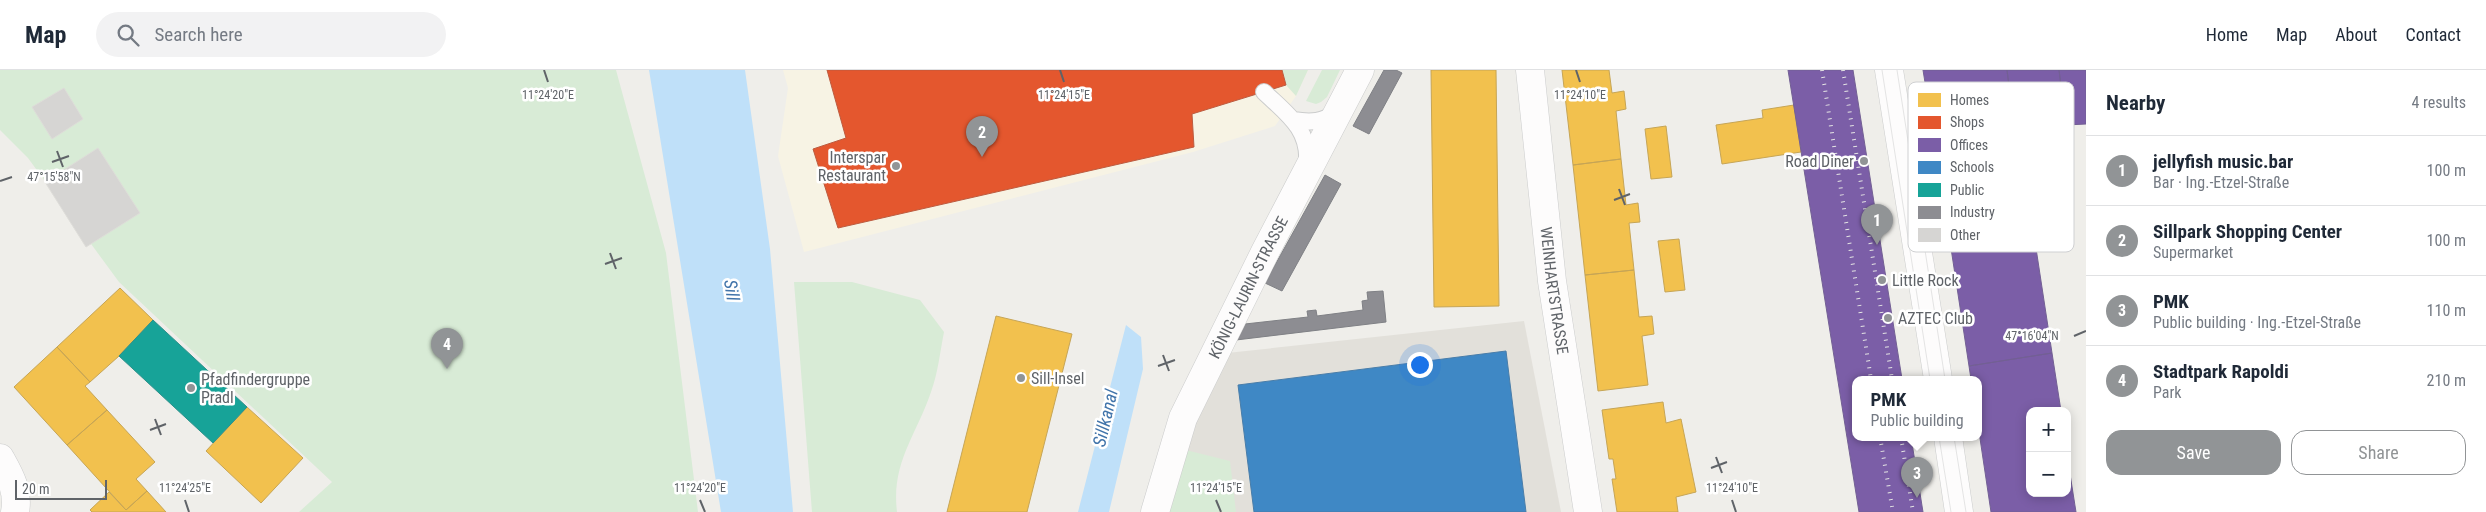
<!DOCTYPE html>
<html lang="en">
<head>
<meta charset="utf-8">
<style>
	:root { --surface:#fff; --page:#f2f2f3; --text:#1f2937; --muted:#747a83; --line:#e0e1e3; --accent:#919496 }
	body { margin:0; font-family:"Roboto Condensed",sans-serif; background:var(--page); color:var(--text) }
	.controls { position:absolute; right:15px; bottom:15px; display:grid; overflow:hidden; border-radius:10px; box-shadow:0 2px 12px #0003 }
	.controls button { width:45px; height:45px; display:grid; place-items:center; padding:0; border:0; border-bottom:1px solid var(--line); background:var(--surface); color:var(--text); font:25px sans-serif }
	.scale { position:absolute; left:15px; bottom:12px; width:92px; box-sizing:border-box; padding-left:5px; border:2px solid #5f6368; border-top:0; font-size:14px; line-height:18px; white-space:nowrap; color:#5f6368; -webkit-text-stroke:4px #fff; paint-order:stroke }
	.you { position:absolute; left:1419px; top:294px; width:18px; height:18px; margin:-12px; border:4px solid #fff; border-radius:50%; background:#1a73e8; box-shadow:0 0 0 8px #1a73e833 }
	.badge { display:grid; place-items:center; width:32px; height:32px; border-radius:50%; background:var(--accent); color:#fff; font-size:16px; font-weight:700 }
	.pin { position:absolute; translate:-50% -41px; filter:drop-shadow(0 1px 2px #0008) }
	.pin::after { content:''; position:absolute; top:26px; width:18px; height:15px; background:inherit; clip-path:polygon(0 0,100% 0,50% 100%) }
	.popup { position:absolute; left:1852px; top:306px; width:130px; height:65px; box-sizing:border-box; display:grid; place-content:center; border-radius:10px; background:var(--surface); filter:drop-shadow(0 1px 4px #0005); font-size:16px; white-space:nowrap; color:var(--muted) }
	.popup b { font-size:19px; color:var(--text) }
	.popup::after { content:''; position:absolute; left:50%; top:100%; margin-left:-10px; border:10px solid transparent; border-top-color:var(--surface) }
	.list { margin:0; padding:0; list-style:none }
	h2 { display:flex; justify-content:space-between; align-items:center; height:65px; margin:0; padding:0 20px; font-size:21px }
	h2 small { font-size:16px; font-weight:400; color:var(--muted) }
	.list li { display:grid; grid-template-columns:32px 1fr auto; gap:15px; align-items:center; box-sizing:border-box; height:70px; padding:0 20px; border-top:1px solid var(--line) }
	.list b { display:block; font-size:19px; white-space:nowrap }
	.list p { margin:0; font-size:16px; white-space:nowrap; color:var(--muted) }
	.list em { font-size:16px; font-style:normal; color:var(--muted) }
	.actions { display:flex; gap:10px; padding:15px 20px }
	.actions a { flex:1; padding:11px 0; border:1px solid var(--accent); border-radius:15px; text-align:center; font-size:18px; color:var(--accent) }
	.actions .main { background:var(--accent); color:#fff }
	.icon { flex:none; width:28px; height:28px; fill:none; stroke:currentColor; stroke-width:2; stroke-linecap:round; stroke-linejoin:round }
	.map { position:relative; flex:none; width:2086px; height:442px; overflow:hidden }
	header { display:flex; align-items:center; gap:30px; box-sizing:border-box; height:70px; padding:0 25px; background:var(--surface); border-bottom:1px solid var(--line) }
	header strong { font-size:24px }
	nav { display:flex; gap:28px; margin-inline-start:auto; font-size:18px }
	.search { width:350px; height:45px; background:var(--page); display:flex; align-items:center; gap:12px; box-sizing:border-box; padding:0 18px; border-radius:28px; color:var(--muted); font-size:19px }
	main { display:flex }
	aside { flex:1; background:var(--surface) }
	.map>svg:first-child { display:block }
	.commercial { fill:#f7f3e4 }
	.education { fill:#e2e0da }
	.green { fill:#d8ebd6 }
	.water { fill:#bfe0f9 }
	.homes { fill:#f2c14e; stroke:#c6a556 }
	.shops { fill:#e4572e; stroke:#bc5b3f }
	.offices { fill:#7b5ea7; stroke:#736094 }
	.schools { fill:#3f88c5; stroke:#497da9 }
	.public { fill:#17a398; stroke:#2d908a }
	.industry { fill:#8d8d92; stroke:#7f8085 }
	.building { fill:#d6d5d3; stroke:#deddd9 }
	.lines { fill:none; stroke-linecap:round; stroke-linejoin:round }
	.service-casing { stroke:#cbcccc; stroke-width:18 }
	.minor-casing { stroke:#cbcccc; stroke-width:29 }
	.tertiary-casing { stroke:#cbcccc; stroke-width:29 }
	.service { stroke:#fdfcfc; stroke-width:16 }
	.minor { stroke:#fdfcfc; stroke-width:28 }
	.tertiary { stroke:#fdfcfc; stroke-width:28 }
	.tram { stroke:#e4e4e4; stroke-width:1 }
	.rail { stroke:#e4e4e4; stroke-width:4; stroke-dasharray:1 6; stroke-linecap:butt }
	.ticks { fill:none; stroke:#5f6368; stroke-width:2 }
	.poi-dot { fill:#919496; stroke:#fff; stroke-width:2 }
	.labels { text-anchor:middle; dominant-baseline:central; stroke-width:5; stroke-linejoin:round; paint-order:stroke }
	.poi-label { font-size:16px; fill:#5f6368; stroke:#fff; text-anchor:start }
	.street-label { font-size:16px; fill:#5f6368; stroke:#fff }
	.water-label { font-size:18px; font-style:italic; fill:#4174aa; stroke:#fff }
	.key { fill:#fff; stroke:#cfd0d2; stroke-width:1 }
	.key-label { font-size:14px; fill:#5f6368 }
	.ticks-label { font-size:12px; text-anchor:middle; fill:#5f6368; stroke:#fff; stroke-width:5; stroke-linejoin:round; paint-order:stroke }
</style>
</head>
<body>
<header>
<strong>Map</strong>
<div class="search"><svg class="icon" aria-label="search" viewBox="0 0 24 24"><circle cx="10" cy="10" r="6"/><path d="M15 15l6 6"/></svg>Search here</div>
<nav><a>Home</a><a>Map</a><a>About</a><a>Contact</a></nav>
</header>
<main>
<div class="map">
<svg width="2086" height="442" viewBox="0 0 2086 442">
	<rect width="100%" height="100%" fill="#efeeea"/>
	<!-- commercial -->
	<path class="commercial" d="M 783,0 L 1308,0 L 1296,26 L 1275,56 L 1193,82 L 804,182 L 778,86 L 788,18 Z"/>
	<!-- education -->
	<path class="education" d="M 1524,251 L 1561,442 L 1165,442 L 1182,379 L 1227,283 Z"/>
	<!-- green -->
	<path class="green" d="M 0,0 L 616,0 L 666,183 L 698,442 L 299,442 L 332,412 L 119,212 L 28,88 L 0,60 Z
		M 1282,0 L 1308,0 L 1296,26 L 1286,15 Z
		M 1322,0 L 1340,0 L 1327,27 L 1321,32 L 1316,34 L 1306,31 Z
		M 794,212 L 852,212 L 920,230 L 944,262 C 940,282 938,303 931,322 C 916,366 891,393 897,442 L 812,442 Z
		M 1182,379 L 1230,391 L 1236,442 L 1165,442 Z"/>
	<!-- water -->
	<path class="water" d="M 649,0 L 745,0 L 770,179 L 793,442 L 721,442 Z
		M 1126,255 L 1141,267 L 1143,299 L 1109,442 L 1078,442 Z"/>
	<!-- homes -->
	<path class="homes" d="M 1431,0 L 1496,0 L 1499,236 L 1434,237 Z
		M 1562,0 L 1609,0 L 1612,23 L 1624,21 L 1626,39 L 1616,41 L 1621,89 L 1573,95 Z
		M 1794,35 L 1801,82 L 1722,94 L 1716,55 L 1763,48 L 1762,40 Z
		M 1666,56 L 1672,107 L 1651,109 L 1645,59 Z
		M 1621,89 L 1626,135 L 1638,133 L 1639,143 L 1640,152 L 1629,153 L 1634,200 L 1585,205 L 1573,95 Z
		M 1679,169 L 1685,220 L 1665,222 L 1658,171 Z
		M 1634,200 L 1639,247 L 1652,246 L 1654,264 L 1642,266 L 1648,315 L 1598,321 L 1585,205 Z
		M 120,218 L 153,250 L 119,286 L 90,312 L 57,277 Z
		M 996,246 L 1072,264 L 1027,442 L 947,442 Z
		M 57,277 L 90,312 L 85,316 L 107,340 L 67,375 L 14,317 Z
		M 1663,332 L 1666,353 L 1681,349 L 1696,422 L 1676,427 L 1678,442 L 1617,442 L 1612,409 L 1616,409 L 1613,389 L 1609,389 L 1602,340 Z
		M 247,337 L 303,388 L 261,433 L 206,381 Z
		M 107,340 L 155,392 L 136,409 L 147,421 L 126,440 L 67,375 Z
		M 147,421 L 166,442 L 92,442 L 90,440 L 109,422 L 126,440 Z"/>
	<!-- shops -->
	<path class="shops" d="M 827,0 L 1282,0 L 1286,15 L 1192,44 L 1194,77 L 838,158 L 813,79 L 846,68 Z"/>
	<!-- offices -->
	<path class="offices" d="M 1788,0 L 1853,0 L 1902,309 L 1856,309 L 1856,367 L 1911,367 L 1923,442 L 1859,442 Z
		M 1923,0 L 2007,0 L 2015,63 L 1935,74 Z
		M 2007,0 L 2059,0 L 2066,55 L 2015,63 Z
		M 2059,0 L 2086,0 L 2086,54 L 2066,55 Z
		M 2021,80 L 2052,283 L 1969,296 L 1938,93 Z
		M 2052,283 L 2061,341 L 2030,341 L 2030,423 L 2067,423 L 2067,385 L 2076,442 L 1991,442 L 1978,355 L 1978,309 L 1971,309 L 1969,296 Z"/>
	<!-- schools -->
	<path class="schools" d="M 1506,281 L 1526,442 L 1254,442 L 1238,315 Z"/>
	<!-- public -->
	<path class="public" d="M 153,250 L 247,337 L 213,373 L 119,286 Z"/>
	<!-- industry -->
	<path class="industry" d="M 1384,0 L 1396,0 L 1402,3 L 1369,64 L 1353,56 Z
		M 1325,105 L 1341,114 L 1282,221 L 1265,213 Z
		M 1383,221 L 1386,252 L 1236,270 L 1245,254 L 1308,247 L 1307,241 L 1316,240 L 1317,246 L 1363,240 L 1362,231 L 1368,230 L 1367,222 Z"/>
	<!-- building -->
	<path class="building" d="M 64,18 L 83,49 L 52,69 L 32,37 Z
		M 98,78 L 140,143 L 86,177 L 45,112 Z"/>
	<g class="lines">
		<!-- service casing -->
		<g class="service-casing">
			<path id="service" d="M 1264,22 C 1287,44 1310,59 1307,94
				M 1293,50 C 1312,53 1322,52 1338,42"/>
		</g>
		<!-- minor casing -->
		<g class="minor-casing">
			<path id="minor" d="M 1889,0 L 1938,309
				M 1948,367 L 1959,442
				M 0,388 C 10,406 19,421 15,442"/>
		</g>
		<!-- tertiary casing -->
		<g class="tertiary-casing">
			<g id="tertiary">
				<path id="s1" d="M 1530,0 L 1552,211 L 1588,442"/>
				<path id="s2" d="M 1155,442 L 1183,348 L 1265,182 L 1360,0"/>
			</g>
		</g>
		<!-- service -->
		<use href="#service" class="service"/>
		<!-- minor -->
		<use href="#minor" class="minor"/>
		<!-- tertiary -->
		<use href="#tertiary" class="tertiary"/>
		<!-- tram -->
		<path class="tram" d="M 1882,0 L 1930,309
			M 1897,0 L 1945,309
			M 1939,367 L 1951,442
			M 1954,367 L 1966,442"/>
		<!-- rail -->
		<path class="rail" d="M 1822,0 L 1871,309
			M 1843,0 L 1892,309
			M 1880,367 L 1893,442
			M 1901,367 L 1913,442"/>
	</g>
	<!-- ticks -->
	<path class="ticks" d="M 544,0 L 548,12M 1060,0 L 1064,12M 1576,0 L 1580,12M 57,81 L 63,97M 52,92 L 69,86M 0,111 L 12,107M 1619,119 L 1625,135M 1614,130 L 1630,124M 610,183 L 616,199M 605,194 L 622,188M 2074,266 L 2086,261M 1163,285 L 1169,301M 1158,296 L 1175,290M 155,349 L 161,365M 150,360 L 166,354M 1716,387 L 1722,403M 1711,398 L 1727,392M 185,430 L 189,442M 700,430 L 705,442M 1216,430 L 1221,442M 1732,430 L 1736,442"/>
	<!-- markers -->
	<g class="poi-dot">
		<circle cx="1864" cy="91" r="5"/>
		<circle cx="896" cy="96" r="5"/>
		<circle cx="1882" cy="210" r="5"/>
		<circle cx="1888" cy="248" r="5"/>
		<circle cx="1021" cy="308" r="5"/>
		<circle cx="191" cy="318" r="5"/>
	</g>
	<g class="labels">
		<!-- poi labels -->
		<g class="poi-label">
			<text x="886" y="87" text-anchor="end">Interspar<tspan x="886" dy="18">Restaurant</tspan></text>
			<text x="1854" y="91" text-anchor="end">Road Diner</text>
			<text x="1892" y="210">Little Rock</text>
			<text x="1898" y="248">AZTEC Club</text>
			<text x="1031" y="308">Sill-Insel</text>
			<text x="201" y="309">Pfadfindergruppe<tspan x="201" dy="18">Pradl</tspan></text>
		</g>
		<!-- street labels -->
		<g class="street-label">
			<text stroke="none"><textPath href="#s2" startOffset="244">KÖNIG-LAURIN-STRASSE</textPath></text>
			<text stroke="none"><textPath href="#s1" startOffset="222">WEINHARTSTRASSE</textPath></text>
		</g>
		<!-- water labels -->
		<g class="water-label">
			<text transform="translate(732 220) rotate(82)">Sill</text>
			<text transform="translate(1105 348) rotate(-77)">Sillkanal</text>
		</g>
	</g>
	<!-- legend -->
	<rect x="1908" y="12" width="166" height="170" rx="8" class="key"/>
	<rect x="1918" y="23" width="23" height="14" fill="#f2c14e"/>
	<rect x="1918" y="46" width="23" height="13" fill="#e4572e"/>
	<rect x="1918" y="68" width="23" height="14" fill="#7b5ea7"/>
	<rect x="1918" y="91" width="23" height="13" fill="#3f88c5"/>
	<rect x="1918" y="113" width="23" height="14" fill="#17a398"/>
	<rect x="1918" y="136" width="23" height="13" fill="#8d8d92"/>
	<rect x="1918" y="158" width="23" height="14" fill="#d6d5d3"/>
	<g class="key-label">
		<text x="1950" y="35">Homes</text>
		<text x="1950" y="57">Shops</text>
		<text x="1950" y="80">Offices</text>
		<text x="1950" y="102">Schools</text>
		<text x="1950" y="125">Public</text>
		<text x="1950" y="147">Industry</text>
		<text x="1950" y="170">Other</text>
	</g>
	<g class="ticks-label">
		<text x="1064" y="29">11°24'15"E</text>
		<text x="1580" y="29">11°24'10"E</text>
		<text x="548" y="29">11°24'20"E</text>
		<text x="54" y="111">47°15'58"N</text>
		<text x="2032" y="270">47°16'04"N</text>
		<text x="185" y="422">11°24'25"E</text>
		<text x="700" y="422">11°24'20"E</text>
		<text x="1216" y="422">11°24'15"E</text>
		<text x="1732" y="422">11°24'10"E</text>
	</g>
</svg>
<div class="controls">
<button>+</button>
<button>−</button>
</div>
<div class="scale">20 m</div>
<div class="you"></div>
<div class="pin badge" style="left:1877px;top:175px">1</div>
<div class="pin badge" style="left:982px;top:87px">2</div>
<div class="pin badge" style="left:1917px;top:428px">3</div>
<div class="popup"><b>PMK</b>Public building</div>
<div class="pin badge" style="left:447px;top:299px">4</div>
</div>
<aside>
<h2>Nearby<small>4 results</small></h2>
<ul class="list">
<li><span class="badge">1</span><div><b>jellyfish music.bar</b><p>Bar · Ing.-Etzel-Straße</p></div><em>100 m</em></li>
<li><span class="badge">2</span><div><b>Sillpark Shopping Center</b><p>Supermarket</p></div><em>100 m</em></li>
<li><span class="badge">3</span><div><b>PMK</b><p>Public building · Ing.-Etzel-Straße</p></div><em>110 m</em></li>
<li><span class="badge">4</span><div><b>Stadtpark Rapoldi</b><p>Park</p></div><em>210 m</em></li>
</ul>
<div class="actions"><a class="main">Save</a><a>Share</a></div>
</aside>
</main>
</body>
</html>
